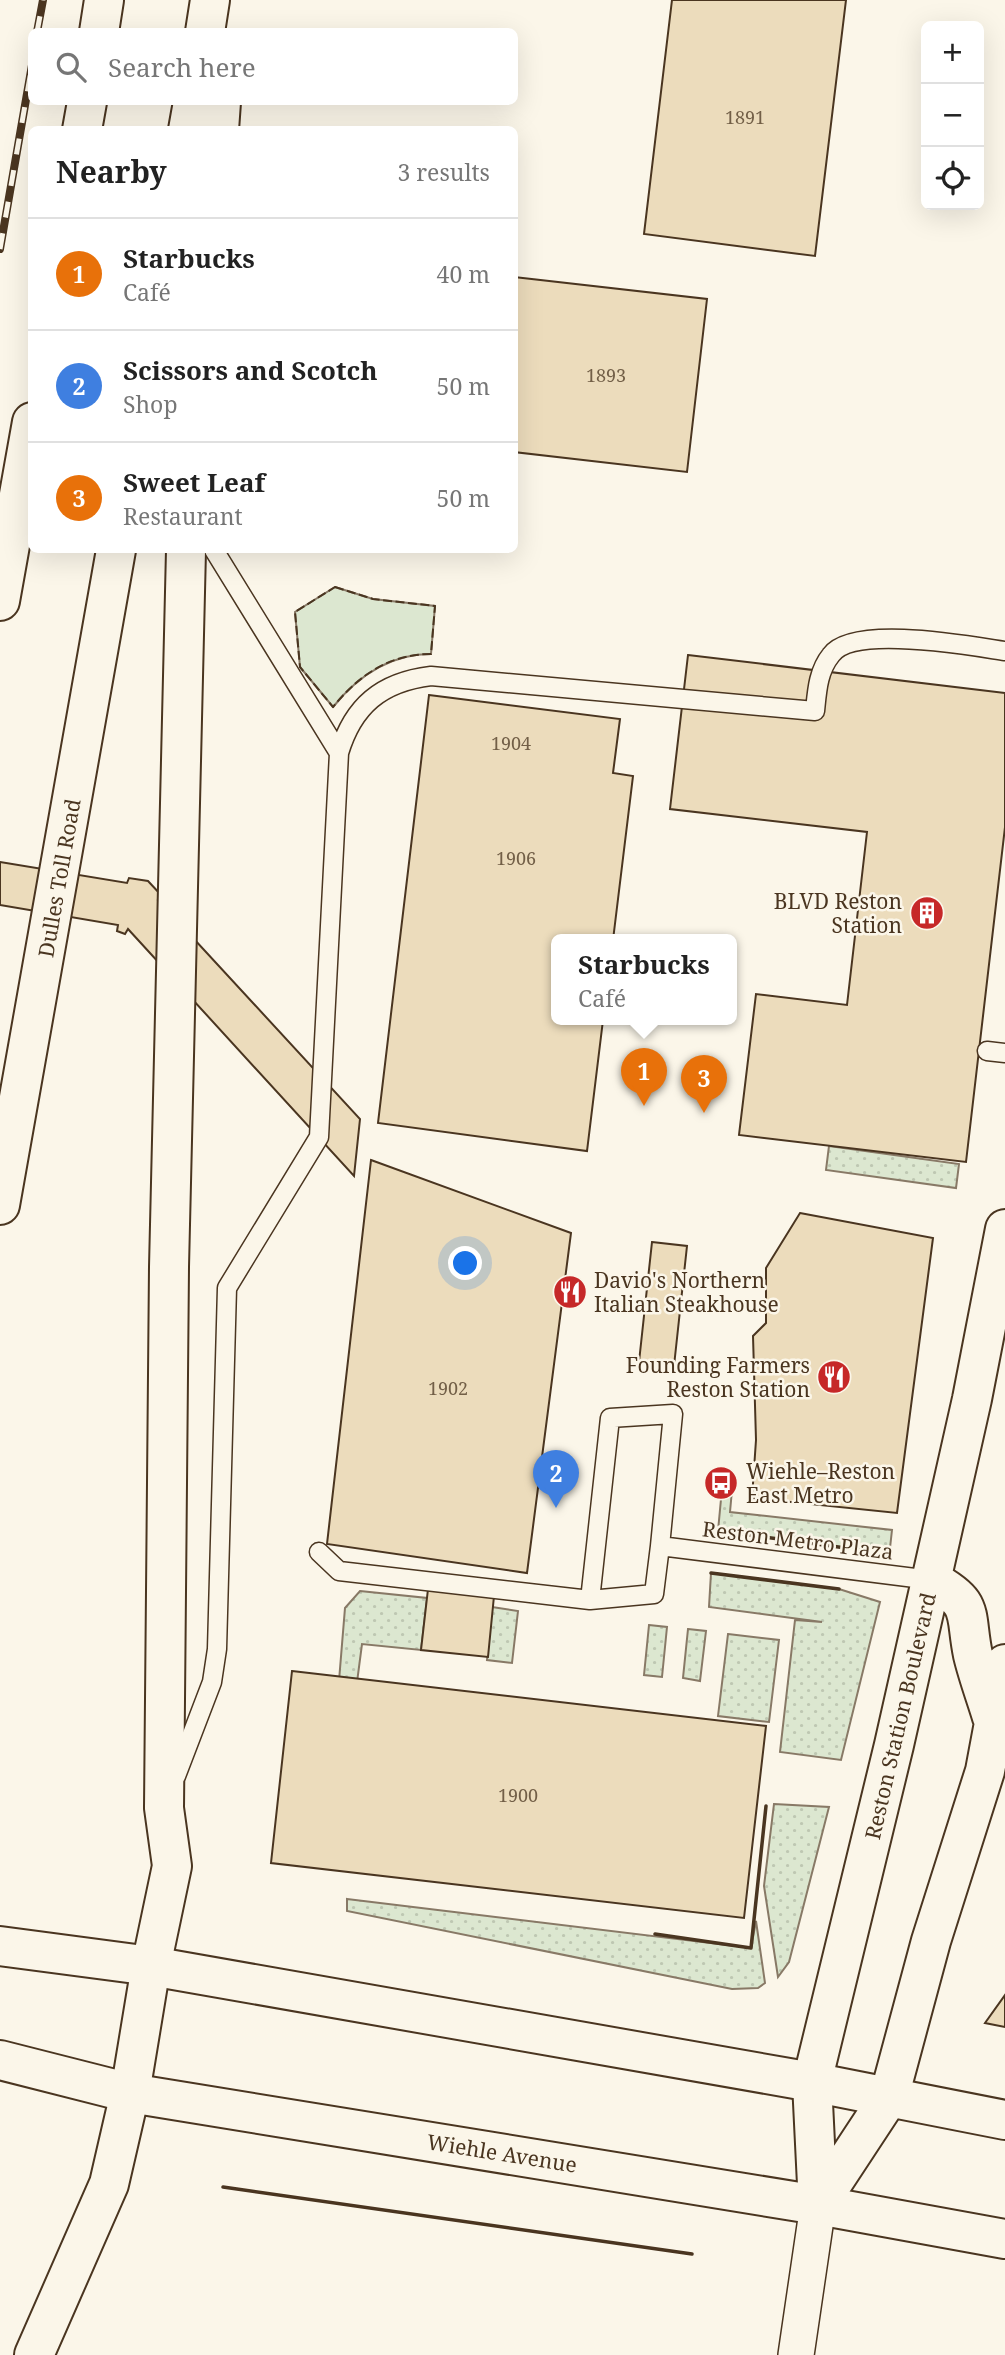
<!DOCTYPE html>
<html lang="en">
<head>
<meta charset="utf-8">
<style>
	:root { --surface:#fff; --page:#f2f2f2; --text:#222; --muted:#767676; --line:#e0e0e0; --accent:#0f766e }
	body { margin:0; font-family:"Noto Serif",serif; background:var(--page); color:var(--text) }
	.controls { position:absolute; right:21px; top:21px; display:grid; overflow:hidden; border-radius:10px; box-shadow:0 7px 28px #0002 }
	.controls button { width:63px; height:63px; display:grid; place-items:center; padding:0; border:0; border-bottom:2px solid var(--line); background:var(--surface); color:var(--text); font:35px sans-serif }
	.you { position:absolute; left:466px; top:1264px; width:24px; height:24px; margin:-18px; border:5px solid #fff; border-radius:50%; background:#1a73e8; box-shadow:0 0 0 10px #1a73e833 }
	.badge { display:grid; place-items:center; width:46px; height:46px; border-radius:50%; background:var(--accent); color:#fff; font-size:23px; font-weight:700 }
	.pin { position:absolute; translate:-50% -58px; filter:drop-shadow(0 2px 4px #0008) }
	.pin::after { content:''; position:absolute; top:37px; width:24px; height:21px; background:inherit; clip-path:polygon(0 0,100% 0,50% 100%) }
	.popup { position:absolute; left:551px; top:934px; width:186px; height:91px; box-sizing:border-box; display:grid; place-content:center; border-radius:10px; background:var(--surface); filter:drop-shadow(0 2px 5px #0005); font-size:23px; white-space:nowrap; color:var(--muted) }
	.popup b { font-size:26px; color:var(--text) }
	.popup::after { content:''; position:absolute; left:50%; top:100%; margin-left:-14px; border:14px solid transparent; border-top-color:var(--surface) }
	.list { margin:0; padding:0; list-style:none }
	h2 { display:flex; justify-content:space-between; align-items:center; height:91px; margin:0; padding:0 28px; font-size:30px }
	h2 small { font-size:23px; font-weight:400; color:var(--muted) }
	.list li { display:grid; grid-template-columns:46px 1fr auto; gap:21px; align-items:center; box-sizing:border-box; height:112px; padding:0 28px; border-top:2px solid var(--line) }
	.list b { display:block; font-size:26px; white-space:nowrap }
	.list p { margin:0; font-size:23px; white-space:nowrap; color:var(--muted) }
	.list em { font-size:23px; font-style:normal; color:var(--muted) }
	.icon { flex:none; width:38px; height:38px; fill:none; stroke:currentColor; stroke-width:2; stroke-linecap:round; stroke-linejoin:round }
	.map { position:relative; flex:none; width:1005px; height:2355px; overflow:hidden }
	.search { position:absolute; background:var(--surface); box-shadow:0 7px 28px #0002; left:28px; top:28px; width:490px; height:77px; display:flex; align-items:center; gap:18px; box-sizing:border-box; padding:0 24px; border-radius:10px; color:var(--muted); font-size:26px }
	.panel { position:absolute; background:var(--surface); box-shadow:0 7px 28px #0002; left:28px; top:126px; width:490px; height:427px; border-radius:10px }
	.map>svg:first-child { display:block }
	.grass { fill:url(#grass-dots); stroke:#887966; stroke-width:2 }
	.park { fill:#dce7d0; stroke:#887966; stroke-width:2 }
	.building { fill:#ecdcbc; stroke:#4a3520; stroke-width:2 }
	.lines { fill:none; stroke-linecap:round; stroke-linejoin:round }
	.service-casing { stroke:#4a3520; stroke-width:21 }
	.minor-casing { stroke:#4a3520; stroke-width:38 }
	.tertiary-casing { stroke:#4a3520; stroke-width:42 }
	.secondary-casing { stroke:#4a3520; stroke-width:42 }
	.motorway-casing { stroke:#4a3520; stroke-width:42 }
	.service { stroke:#fbf6e9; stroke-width:18 }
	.minor { stroke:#fbf6e9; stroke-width:35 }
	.tertiary { stroke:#fbf6e9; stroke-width:38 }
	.secondary { stroke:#fbf6e9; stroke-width:38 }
	.motorway { stroke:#fbf6e9; stroke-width:38 }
	.rail-casing { stroke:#4a3520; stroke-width:8 }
	.rail { stroke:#fbf6e9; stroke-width:5; stroke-dasharray:16; stroke-linecap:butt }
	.fence { stroke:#4a3520; stroke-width:2; stroke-dasharray:9 3.5; stroke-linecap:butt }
	.wall { stroke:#4a3520; stroke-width:3.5 }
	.labels { text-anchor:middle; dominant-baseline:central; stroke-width:5; stroke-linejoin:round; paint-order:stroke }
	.number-label { font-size:18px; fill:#725f47 }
	.street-label { font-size:21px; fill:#4a3520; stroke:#fbf6e9 }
	.poi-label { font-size:21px; fill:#4a3520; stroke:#fbf6e9; text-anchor:end }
</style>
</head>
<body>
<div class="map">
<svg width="1005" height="2355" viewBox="0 0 1005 2355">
	<defs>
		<pattern id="grass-dots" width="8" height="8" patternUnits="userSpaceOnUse" patternTransform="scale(1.75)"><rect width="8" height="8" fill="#dce7d0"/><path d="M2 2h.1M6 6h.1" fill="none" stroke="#bec7b2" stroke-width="1.8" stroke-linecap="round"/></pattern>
	</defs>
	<rect width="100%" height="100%" fill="#fbf6e9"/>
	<!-- grass -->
	<path class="grass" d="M 829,1146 L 959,1164 L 956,1188 L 826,1170 Z
		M 723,1478 L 733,1479 L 730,1512 L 892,1530 L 890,1548 L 846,1548 L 718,1531 Z
		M 711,1573 L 839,1589 L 880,1602 L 841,1760 L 780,1752 L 795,1620 L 822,1622 L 709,1607 Z
		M 360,1591 L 427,1598 L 421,1650 L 362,1644 L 356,1690 L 338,1693 L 345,1608 Z
		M 492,1607 L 518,1611 L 512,1663 L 487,1660 Z
		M 649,1625 L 667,1627 L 662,1677 L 644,1675 Z
		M 688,1629 L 706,1631 L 700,1681 L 683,1678 Z
		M 728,1634 L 779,1640 L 769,1722 L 718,1716 Z
		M 774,1804 L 829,1807 L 789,1962 L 778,1977 L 764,1886 Z
		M 347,1899 L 751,1948 L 756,1921 L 765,1983 L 758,1988 L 732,1989 L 347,1911 Z"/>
	<!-- park -->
	<path class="park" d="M 335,587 L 373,599 L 435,606 L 431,654 C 389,654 358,676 333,707 L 300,667 L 295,612 Z"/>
	<!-- building -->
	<path class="building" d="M 672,0 L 846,0 L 815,256 L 644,234 Z
		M 514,277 L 707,299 L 687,472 L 514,452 Z
		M 688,655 L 1005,693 L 1005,827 L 966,1162 L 739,1135 L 756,994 L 847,1005 L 867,832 L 670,809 Z
		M 429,695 L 620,719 L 613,773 L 633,776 L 613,940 L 556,940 L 556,1020 L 603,1020 L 587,1151 L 378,1123 Z
		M 0,862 L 127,883 L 129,878 L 148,881 L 162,896 L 158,900 L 360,1119 L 354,1176 L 128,929 L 125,934 L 117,931 L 118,925 L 0,905 Z
		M 371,1160 L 571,1233 L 527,1573 L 327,1544 Z
		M 800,1213 L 933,1238 L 897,1513 L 752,1498 L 756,1440 L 753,1336 L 766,1323 L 766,1268 Z
		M 652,1242 L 687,1246 L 674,1366 L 639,1362 Z
		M 428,1589 L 494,1596 L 488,1657 L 421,1650 Z
		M 292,1671 L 766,1726 L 744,1918 L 271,1863 Z
		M 1005,1995 L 1005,2027 L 985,2023 Z"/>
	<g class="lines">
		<!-- service casing -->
		<g class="service-casing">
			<path id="service" d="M 214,550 L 339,753
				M 987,1051 L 1005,1053
				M 660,1546 L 654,1594 L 590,1600 L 610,1418 L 673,1414 L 660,1546 L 931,1580
				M 319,1552 L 339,1571 L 590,1600
				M 176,1776 L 212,1682 L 217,1649 L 227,1288 L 319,1137 L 339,753 C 353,706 381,682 431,676 L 815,711 C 817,691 818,671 831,655 C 853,624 971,646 1005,651"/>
		</g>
		<!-- minor casing -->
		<g class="minor-casing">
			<path id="minor" d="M 796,2355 L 818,2205"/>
		</g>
		<!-- tertiary casing -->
		<g class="tertiary-casing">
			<path id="tertiary" d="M 931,1580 C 976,1604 964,1612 973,1655 C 978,1676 986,1697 992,1717
				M 818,2205 L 812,2082 L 894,1745 L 972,1399 L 1005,1229
				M 818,2205 L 889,2097 L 931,1941 L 985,1771 L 1005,1664"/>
		</g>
		<!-- secondary casing -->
		<g class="secondary-casing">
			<path id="secondary" d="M 0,1946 L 151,1966 L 812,2082 L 1005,2120
				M 0,2060 L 130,2093 L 818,2205 L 1005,2239"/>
		</g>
		<!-- motorway casing -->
		<g class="motorway-casing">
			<path id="motorway" d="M 99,32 L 104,0
				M 205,32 L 210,0
				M 82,130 L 87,102
				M 188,130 L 193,102
				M 219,130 L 221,102
				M 0,601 L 32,422
				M 0,1205 L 116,550
				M 34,2355 L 109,2184 L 130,2093 L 151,1966 L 172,1866 L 164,1808 L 169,1267 L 186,550"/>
		</g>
		<!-- service -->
		<use href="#service" class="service"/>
		<!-- minor -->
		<use href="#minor" class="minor"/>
		<!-- tertiary -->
		<use href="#tertiary" class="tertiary"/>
		<!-- secondary -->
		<use href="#secondary" class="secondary"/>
		<!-- motorway -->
		<use href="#motorway" class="motorway"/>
		<!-- rail casing -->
		<g class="rail-casing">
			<path id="rail" d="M 37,32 L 43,0
				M 0,249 L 32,65"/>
		</g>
		<!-- rail -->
		<use href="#rail" class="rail"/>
		<!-- fence -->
		<path class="fence" d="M 335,587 L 373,599 L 435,606 L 431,654 C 389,654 358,676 333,707 L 300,667 L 295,612 Z"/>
		<!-- wall -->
		<path class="wall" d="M 718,1531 L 846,1548
			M 711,1573 L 839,1589
			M 655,1934 L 751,1948 L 766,1806
			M 223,2187 L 692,2254"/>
	</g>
	<!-- icons -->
	<defs>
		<g id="building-disc" transform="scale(1.75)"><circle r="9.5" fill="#c62828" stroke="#fbf6e9"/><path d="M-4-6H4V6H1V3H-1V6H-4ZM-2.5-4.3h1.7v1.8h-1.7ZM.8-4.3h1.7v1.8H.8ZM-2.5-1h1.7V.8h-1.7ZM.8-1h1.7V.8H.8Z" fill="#fff"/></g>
		<g id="restaurant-disc" transform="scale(1.75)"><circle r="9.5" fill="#c62828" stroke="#fbf6e9"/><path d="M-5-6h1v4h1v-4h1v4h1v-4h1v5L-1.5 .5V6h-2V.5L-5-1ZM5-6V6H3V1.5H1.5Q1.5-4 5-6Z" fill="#fff"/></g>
		<g id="bus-disc" transform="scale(1.75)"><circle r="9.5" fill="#c62828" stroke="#fbf6e9"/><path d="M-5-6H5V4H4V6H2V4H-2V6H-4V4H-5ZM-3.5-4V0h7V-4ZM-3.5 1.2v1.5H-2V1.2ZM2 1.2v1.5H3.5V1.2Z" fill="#fff"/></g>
	</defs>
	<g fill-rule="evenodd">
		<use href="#building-disc" x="927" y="913"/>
		<use href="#restaurant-disc" x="570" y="1292"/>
		<use href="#restaurant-disc" x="834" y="1377"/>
		<use href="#bus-disc" x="721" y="1483"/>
	</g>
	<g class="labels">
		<!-- number labels -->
		<g class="number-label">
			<text x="745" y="117">1891</text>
			<text x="606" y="375">1893</text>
			<text x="511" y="743">1904</text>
			<text x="516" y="858">1906</text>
			<text x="448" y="1388">1902</text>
			<text x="518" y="1795">1900</text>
		</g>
		<!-- street labels -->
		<g class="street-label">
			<text transform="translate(59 878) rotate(-80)">Dulles Toll Road</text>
			<text transform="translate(798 1540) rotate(7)">Reston Metro Plaza</text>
			<text transform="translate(900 1716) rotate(-77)">Reston Station Boulevard</text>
			<text transform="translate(502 2153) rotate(9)">Wiehle Avenue</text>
		</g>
		<!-- poi labels -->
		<g class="poi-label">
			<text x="902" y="901">BLVD Reston<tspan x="902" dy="24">Station</tspan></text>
			<text x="594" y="1280" text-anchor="start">Davio's Northern<tspan x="594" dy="24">Italian Steakhouse</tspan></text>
			<text x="810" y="1365">Founding Farmers<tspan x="810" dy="24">Reston Station</tspan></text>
			<text x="746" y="1471" text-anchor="start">Wiehle–Reston<tspan x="746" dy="24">East Metro</tspan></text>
		</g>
	</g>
</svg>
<div class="controls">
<button>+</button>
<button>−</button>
<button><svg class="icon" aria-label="locate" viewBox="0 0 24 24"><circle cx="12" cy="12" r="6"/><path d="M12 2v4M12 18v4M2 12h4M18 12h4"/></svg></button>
</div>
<div class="you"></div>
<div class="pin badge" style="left:644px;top:1106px;background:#e8710a">1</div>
<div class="popup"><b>Starbucks</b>Café</div>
<div class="pin badge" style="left:556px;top:1508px;background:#3f7fe0">2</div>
<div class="pin badge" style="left:704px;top:1113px;background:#e8710a">3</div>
<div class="search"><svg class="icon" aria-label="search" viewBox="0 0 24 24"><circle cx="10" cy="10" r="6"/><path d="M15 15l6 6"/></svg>Search here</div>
<section class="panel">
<h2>Nearby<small>3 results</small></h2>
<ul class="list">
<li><span class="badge" style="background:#e8710a">1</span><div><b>Starbucks</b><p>Café</p></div><em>40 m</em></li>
<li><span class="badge" style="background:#3f7fe0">2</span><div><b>Scissors and Scotch</b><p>Shop</p></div><em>50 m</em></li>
<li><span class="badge" style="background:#e8710a">3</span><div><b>Sweet Leaf</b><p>Restaurant</p></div><em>50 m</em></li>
</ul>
</section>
</div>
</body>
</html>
